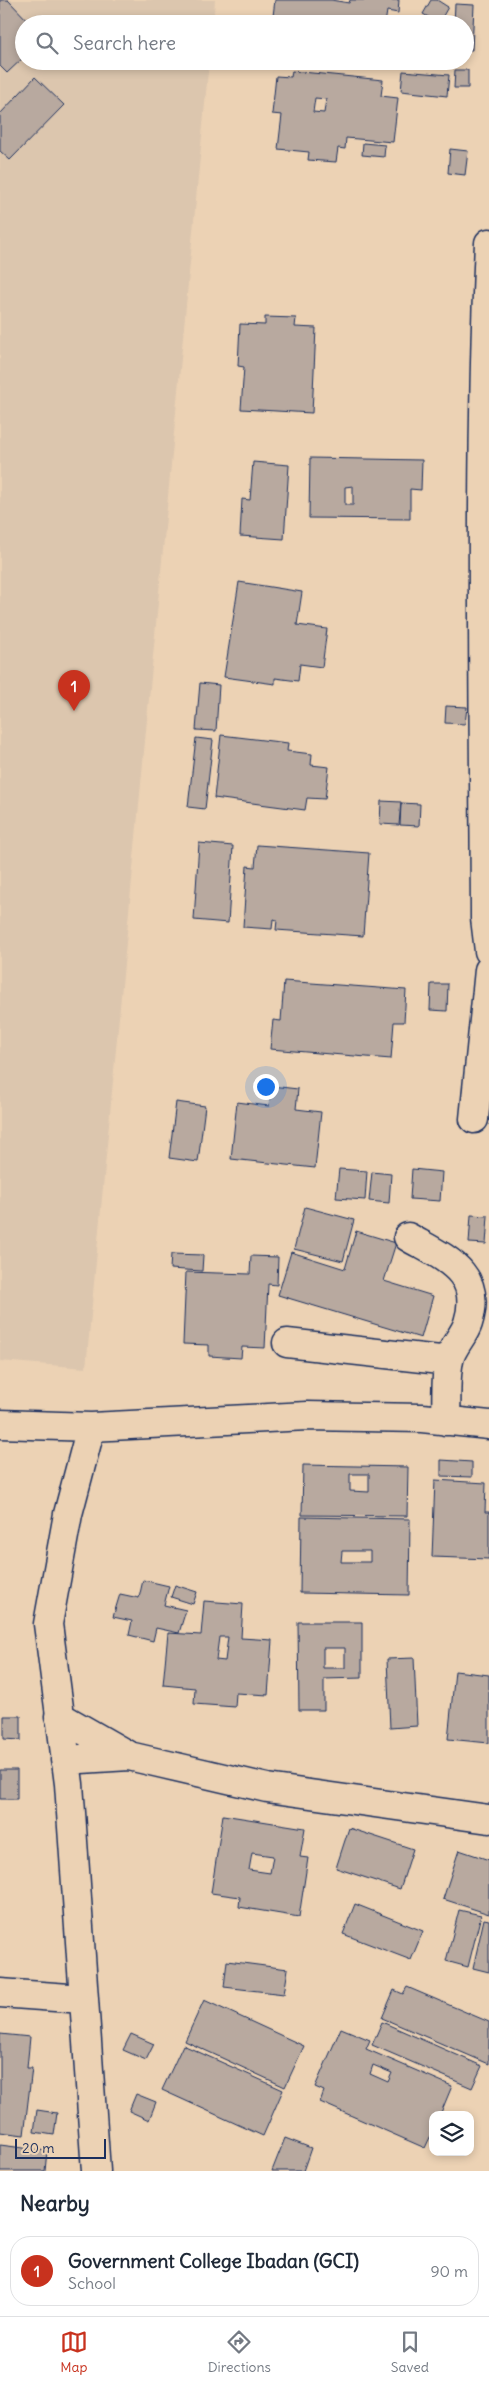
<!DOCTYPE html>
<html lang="en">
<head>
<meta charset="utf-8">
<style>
	:root { --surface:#fff; --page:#f2f2f3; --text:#1f2937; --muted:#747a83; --line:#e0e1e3; --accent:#c8321e }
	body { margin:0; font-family:Delius,sans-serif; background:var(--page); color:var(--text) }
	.controls { position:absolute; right:15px; bottom:15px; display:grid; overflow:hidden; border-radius:10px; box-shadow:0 2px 8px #0003 }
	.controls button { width:45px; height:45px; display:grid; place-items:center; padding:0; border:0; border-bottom:1px solid var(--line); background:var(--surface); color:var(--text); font:25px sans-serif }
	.scale { position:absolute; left:15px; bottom:12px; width:91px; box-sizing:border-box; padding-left:5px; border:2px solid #1b2f5e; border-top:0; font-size:14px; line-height:18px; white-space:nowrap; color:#1b2f5e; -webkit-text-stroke:4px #ecd2b4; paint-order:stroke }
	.you { position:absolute; left:265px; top:1086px; width:18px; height:18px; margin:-12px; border:4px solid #fff; border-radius:50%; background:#1a73e8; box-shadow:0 0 0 8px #1a73e833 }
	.badge { display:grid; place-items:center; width:32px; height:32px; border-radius:50%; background:var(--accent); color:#fff; font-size:16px; font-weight:700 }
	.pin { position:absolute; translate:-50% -41px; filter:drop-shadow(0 1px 2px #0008) }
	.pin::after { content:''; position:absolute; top:26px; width:18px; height:15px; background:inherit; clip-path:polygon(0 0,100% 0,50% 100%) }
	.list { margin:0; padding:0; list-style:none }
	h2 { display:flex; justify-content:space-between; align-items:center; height:65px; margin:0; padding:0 20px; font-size:21px }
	h2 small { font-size:16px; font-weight:400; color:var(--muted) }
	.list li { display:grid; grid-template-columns:32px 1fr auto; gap:15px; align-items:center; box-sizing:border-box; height:70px; margin:0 10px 10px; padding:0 10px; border:1px solid var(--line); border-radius:20px }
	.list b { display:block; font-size:19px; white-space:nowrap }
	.list p { margin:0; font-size:16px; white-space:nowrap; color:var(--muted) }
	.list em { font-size:16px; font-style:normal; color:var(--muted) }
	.icon { flex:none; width:28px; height:28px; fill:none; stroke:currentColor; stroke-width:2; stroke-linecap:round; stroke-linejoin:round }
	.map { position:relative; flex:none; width:489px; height:2171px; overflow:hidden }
	.search { position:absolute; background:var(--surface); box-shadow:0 2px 8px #0003; left:15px; right:15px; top:15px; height:55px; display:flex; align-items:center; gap:12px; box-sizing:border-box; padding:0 18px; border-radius:28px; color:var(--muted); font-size:19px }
	.sheet { height:145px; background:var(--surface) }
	nav { display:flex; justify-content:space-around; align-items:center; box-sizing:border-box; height:70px; border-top:1px solid var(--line); background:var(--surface); font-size:14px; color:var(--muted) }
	nav a { display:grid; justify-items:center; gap:2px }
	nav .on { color:var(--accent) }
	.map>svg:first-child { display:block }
	.built { fill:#dcc6ae }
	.building { fill:#b8a99f; stroke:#1b2f5e; fill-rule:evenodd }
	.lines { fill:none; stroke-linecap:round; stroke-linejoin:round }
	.minor-casing { stroke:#1b2f5e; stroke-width:31 }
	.minor { stroke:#ecd2b4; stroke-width:28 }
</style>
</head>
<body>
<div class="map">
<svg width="489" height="2171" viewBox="0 0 489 2171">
	<rect width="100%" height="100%" fill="#ecd2b4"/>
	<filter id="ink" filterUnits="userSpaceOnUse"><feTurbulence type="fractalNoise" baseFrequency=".02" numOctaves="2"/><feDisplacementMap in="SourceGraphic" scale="10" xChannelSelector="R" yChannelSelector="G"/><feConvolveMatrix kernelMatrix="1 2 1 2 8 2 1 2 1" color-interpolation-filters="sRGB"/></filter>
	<g filter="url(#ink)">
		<!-- built -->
		<path class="built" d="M 0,0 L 215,0 L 213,24 L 24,24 L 24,61 L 209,61 L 86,1368 L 0,1361 Z"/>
		<!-- building -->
		<path class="building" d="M 0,0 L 8,0 L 31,24 L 24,24 L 24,57 L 7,73 L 0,66 Z
			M 275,0 L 331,0 L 349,3 L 350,0 L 399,0 L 398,13 L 387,11 L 385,24 L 272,24 Z
			M 431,0 L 437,0 L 448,7 L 439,23 L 423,14 Z
			M 455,4 L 474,5 L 472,50 L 465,50 L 465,24 L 454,24 Z
			M 455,70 L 468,70 L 468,88 L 454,88 Z
			M 292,71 L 383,80 L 381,96 L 398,98 L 393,142 L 346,138 L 345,149 L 338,148 L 336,162 L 308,160 L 309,152 L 278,149 L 282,115 L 272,114 L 276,76 L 291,77 ZM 315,98 L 326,99 L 324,113 L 313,112 Z
			M 403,71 L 449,75 L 447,96 L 401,91 Z
			M 35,77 L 64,105 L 10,160 L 0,151 L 0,114 Z
			M 363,143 L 385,145 L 384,157 L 362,155 Z
			M 450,149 L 468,151 L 465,175 L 448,173 Z
			M 265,317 L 296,318 L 295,327 L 316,328 L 312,413 L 241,409 L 244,367 L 238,366 L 240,324 L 265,325 Z
			M 310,458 L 422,460 L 421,490 L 410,489 L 410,519 L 309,518 ZM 353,486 L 353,505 L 345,505 L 345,487 Z
			M 253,462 L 289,465 L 284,539 L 240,536 L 242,499 L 250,500 Z
			M 239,582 L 302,592 L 297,625 L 327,629 L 322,667 L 300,664 L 298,681 L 275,678 L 275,684 L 224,677 Z
			M 200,683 L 219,685 L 216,731 L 196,730 Z
			M 446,706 L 467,707 L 465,724 L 445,723 Z
			M 221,735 L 288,743 L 287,751 L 312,754 L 311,765 L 329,767 L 325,799 L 307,798 L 305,810 L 214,798 Z
			M 196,738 L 213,740 L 205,809 L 188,807 Z
			M 381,801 L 401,802 L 399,825 L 380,824 Z
			M 401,803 L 420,804 L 419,826 L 400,825 Z
			M 199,843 L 233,846 L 228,923 L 194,920 Z
			M 257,845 L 369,853 L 363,936 L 276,930 L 277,920 L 273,919 L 272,929 L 243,927 L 247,866 L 255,867 Z
			M 284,981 L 406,990 L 404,1022 L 394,1022 L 391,1059 L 270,1049 L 273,1020 L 281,1021 Z
			M 431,984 L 448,984 L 447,1011 L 430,1010 Z
			M 271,1086 L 298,1089 L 296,1109 L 321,1112 L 315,1168 L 231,1159 L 237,1102 L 269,1106 Z
			M 176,1102 L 205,1106 L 198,1162 L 169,1158 Z
			M 339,1169 L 367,1171 L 365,1200 L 336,1198 Z
			M 412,1169 L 442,1172 L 440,1201 L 410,1199 Z
			M 372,1172 L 391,1174 L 389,1203 L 369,1201 Z
			M 305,1207 L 354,1220 L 343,1261 L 294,1249 Z
			M 471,1215 L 488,1216 L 486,1244 L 469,1243 Z
			M 356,1231 L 396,1243 L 384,1281 L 433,1296 L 421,1338 L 278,1295 L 291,1252 L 345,1269 Z
			M 171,1254 L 203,1255 L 202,1271 L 170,1269 Z
			M 251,1256 L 278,1257 L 277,1285 L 268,1284 L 265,1348 L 242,1347 L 241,1358 L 209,1356 L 209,1345 L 183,1344 L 186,1272 L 250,1274 Z
			M 441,1460 L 472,1462 L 472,1477 L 441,1476 Z
			M 303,1465 L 408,1467 L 407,1516 L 302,1515 ZM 350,1474 L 369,1474 L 369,1492 L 350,1491 Z
			M 435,1480 L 486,1483 L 485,1512 L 489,1512 L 489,1559 L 432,1557 Z
			M 301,1517 L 410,1519 L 409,1595 L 300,1593 ZM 342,1551 L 370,1551 L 370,1562 L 341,1562 Z
			M 143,1580 L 169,1586 L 164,1605 L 186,1610 L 179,1633 L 156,1628 L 153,1641 L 129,1635 L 132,1621 L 113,1617 L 120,1594 L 139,1598 Z
			M 175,1585 L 197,1592 L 193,1604 L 171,1597 Z
			M 204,1601 L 243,1604 L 241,1638 L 272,1640 L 268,1695 L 236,1693 L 235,1707 L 194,1704 L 195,1688 L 163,1685 L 168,1633 L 201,1635 ZM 219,1637 L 228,1637 L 225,1661 L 216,1660 Z
			M 298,1622 L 362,1622 L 362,1678 L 324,1679 L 324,1710 L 299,1710 ZM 323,1648 L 345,1648 L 345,1668 L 323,1668 Z
			M 414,1658 L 417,1726 L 390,1728 L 387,1659 Z
			M 455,1671 L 489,1675 L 489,1743 L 448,1739 Z
			M 4,1716 L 21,1716 L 21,1740 L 4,1739 Z
			M 0,1770 L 17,1770 L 17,1799 L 0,1799 Z
			M 223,1815 L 305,1828 L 300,1857 L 308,1858 L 299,1917 L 239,1907 L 240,1897 L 211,1893 ZM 252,1853 L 273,1856 L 270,1873 L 249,1870 Z
			M 349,1828 L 413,1849 L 400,1889 L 336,1868 Z
			M 459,1850 L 489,1860 L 489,1914 L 443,1899 Z
			M 355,1904 L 423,1931 L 411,1960 L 343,1934 Z
			M 459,1910 L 481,1915 L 468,1967 L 446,1961 Z
			M 484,1919 L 489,1920 L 489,1972 L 473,1968 Z
			M 227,1961 L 288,1969 L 284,1994 L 224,1987 Z
			M 407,1987 L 489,2022 L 489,2064 L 382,2018 L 394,1990 L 403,1994 Z
			M 204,2000 L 304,2046 L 285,2087 L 185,2041 Z
			M 382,2022 L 482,2066 L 472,2088 L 372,2045 Z
			M 341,2028 L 370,2040 L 366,2049 L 452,2086 L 440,2115 L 433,2115 L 433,2131 L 425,2148 L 320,2102 L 324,2091 L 315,2087 ZM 373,2065 L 392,2073 L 388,2082 L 370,2074 Z
			M 0,2034 L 30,2037 L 27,2068 L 32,2068 L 24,2135 L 0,2132 Z
			M 131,2034 L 154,2044 L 146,2060 L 123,2050 Z
			M 183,2045 L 283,2090 L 263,2136 L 162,2090 Z
			M 136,2094 L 156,2102 L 149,2120 L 129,2111 Z
			M 37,2110 L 57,2113 L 54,2135 L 34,2132 Z
			M 285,2138 L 311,2148 L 303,2171 L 272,2171 Z
			M 0,2145 L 47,2151 L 45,2171 L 0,2171 Z"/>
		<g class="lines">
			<!-- minor casing -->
			<g class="minor-casing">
				<path id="minor" d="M 489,243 C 479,468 484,693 485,918 L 489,951
					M 474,1119 L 489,970
					M 408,1237 C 444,1258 484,1272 468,1323 C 464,1336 452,1346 449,1360 C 445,1378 447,1401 446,1421
					M 287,1343 L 449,1361
					M 0,1424 L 91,1427 L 307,1416 L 422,1418 L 489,1425
					M 91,1427 L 68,1514 L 48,1624 L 69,1784 L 96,2171
					M 59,1716 L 129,1756
					M 65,1760 L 129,1756 L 267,1788 L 489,1819
					M 0,1993 L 83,1999"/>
			</g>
			<!-- minor -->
			<use href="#minor" class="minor"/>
		</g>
	</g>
</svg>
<div class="controls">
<button><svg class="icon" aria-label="layers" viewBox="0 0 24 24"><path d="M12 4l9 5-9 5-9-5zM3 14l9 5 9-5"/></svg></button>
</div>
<div class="scale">20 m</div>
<div class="you"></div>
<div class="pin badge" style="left:74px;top:711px">1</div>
<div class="search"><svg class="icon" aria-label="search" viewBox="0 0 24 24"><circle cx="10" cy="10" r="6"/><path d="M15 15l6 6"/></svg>Search here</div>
</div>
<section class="sheet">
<h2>Nearby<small></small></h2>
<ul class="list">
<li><span class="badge">1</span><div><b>Government College Ibadan (GCI)</b><p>School</p></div><em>90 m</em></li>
</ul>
</section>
<nav>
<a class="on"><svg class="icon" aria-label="map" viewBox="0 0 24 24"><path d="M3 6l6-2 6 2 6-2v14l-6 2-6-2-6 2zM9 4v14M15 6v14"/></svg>Map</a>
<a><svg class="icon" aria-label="directions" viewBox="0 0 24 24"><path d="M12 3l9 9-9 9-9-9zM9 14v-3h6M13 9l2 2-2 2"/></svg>Directions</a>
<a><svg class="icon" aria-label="saved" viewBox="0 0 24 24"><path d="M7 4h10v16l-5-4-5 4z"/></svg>Saved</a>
</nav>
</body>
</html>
